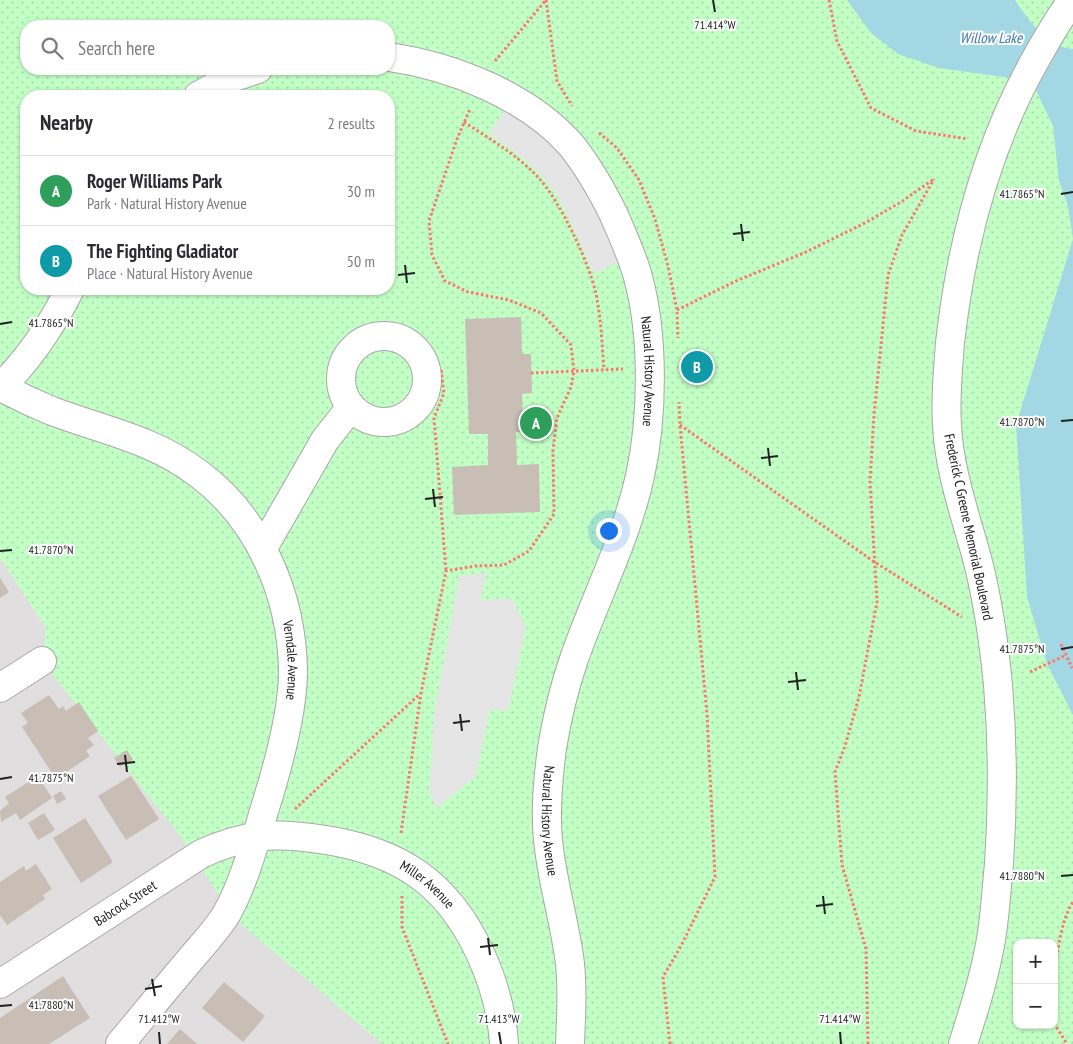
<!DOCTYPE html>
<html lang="en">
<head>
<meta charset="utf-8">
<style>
	:root { --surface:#fff; --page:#f7f7f7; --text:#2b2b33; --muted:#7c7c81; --line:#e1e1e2; --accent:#db2777 }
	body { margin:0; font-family:"PT Sans Narrow",sans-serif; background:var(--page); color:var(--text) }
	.controls { position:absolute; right:15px; bottom:15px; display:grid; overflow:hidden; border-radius:10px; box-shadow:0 1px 4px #0004 }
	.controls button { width:45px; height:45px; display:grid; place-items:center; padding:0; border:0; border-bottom:1px solid var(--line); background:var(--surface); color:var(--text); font:25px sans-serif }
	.you { position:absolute; left:608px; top:530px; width:18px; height:18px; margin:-12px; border:4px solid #fff; border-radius:50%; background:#1a73e8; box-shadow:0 0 0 8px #1a73e833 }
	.badge { display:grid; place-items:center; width:32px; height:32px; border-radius:50%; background:var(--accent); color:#fff; font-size:16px; font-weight:700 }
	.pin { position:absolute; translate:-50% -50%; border:2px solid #fff; box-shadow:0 1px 5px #0006 }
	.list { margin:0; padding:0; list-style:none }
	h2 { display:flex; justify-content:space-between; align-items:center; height:65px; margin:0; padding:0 20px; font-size:21px }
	h2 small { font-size:16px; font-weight:400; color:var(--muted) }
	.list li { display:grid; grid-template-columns:32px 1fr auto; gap:15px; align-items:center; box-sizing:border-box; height:70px; padding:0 20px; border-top:1px solid var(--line) }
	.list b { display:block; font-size:19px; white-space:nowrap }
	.list p { margin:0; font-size:16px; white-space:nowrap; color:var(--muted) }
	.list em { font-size:16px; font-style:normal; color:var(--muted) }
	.icon { flex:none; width:28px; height:28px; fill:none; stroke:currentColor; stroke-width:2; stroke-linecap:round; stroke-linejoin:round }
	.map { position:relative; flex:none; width:1073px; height:1044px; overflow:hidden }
	.search { position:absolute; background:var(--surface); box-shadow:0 1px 4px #0004; left:20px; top:20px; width:375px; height:55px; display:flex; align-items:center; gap:12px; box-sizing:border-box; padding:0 18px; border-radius:20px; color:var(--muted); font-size:19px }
	.panel { position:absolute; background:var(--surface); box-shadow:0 1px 4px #0004; left:20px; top:90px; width:375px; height:205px; border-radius:20px }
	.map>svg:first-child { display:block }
	.residential { fill:#e0dede }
	.park { fill:url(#park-dots); fill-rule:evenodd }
	.parking { fill:#e5e5e5 }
	.water { fill:#a4d7e4 }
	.building { fill:#c8beb6 }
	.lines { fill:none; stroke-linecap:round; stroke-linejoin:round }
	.minor-casing { stroke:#a8a8a8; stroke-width:30 }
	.path { stroke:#ff776c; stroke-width:3; stroke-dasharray:2.5 2.5; stroke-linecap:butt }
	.minor { stroke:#fff; stroke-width:28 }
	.ticks { fill:none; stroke:#212121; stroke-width:2 }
	.labels { text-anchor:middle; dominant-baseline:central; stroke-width:4; stroke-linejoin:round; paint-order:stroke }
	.street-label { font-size:14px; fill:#212121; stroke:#fff }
	.water-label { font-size:15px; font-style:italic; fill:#3d78ab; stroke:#fff }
	.ticks-label { font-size:12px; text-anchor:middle; fill:#212121; stroke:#fff; stroke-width:4; stroke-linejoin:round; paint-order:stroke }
</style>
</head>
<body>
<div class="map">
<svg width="1073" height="1044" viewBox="0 0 1073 1044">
	<defs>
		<pattern id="park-dots" width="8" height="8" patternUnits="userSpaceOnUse" patternTransform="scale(1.25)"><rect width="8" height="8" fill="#c2ffc5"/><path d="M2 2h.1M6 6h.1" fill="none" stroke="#a6daa9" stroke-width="1.8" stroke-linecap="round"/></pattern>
	</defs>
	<rect width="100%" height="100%" fill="#f2eee7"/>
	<!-- residential -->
	<path class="residential" d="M 0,557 L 234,918 L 383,1044 L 0,1044 Z"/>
	<!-- park -->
	<path class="park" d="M 0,0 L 1073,0 L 1073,1044 L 383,1044 L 234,918 L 181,837 L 42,661 L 46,628 L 0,557 ZM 26,26 L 389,26 L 389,69 L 26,69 ZM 26,96 L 389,96 L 389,289 L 26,289 ZM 1017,943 L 1054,943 L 1054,1025 L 1017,1025 Z"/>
	<!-- parking -->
	<path class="parking" d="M 511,99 L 535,113 L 631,256 L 594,274 L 566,212 L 555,192 L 541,175 L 524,159 L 489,134 Z
		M 487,573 L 480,600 L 512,598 L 526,628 L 508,711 L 490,709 L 476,776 L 436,809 L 429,791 L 434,714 L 459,576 Z"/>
	<!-- water -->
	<path class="water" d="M 847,0 L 1015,0 C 1026,18 1049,49 1073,49 L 1073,715 L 1047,664 L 1027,597 L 1016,425 L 1073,239 L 1068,206 L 1059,181 L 1053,126 L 1033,84 L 1018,79 L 939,68 L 898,54 L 871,33 Z"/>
	<!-- building -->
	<path class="building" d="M 521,317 L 522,354 L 531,354 L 532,393 L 522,394 L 523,432 L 516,432 L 517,465 L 539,464 L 540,512 L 454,515 L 452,467 L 488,465 L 488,434 L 469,434 L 465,319 Z
		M 0,578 L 9,592 L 0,598 Z
		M 49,695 L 59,709 L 63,706 L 66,711 L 79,702 L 98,731 L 88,738 L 94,745 L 86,751 L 90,756 L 56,779 L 22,727 L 28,723 L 21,713 Z
		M 127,750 L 133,760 L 120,767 L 114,758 Z
		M 38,776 L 52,798 L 20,820 L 16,813 L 1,822 L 0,811 L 9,803 L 5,797 Z
		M 131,776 L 159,819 L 126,840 L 98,796 Z
		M 61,791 L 66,799 L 57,804 L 53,796 Z
		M 44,813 L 55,830 L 38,840 L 28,823 Z
		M 85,818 L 113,862 L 81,883 L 53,838 Z
		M 36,864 L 52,889 L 43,895 L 45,899 L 7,925 L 0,915 L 0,882 L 24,866 L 26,871 Z
		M 63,976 L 90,1018 L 49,1044 L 0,1044 L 0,1018 Z
		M 224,982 L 265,1016 L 243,1042 L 202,1008 Z
		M 180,1029 L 197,1044 L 167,1044 Z"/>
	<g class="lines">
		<!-- minor casing -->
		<g class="minor-casing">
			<g id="minor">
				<path id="s1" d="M 389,57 C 452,66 528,96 571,145 C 588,166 601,189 613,213 C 622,234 632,255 638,277 C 654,336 653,417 640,476 C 626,540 595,598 574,659 C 564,688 557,718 552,748 C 548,779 545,809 548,840 C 552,882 565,922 570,964 C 573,991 571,1017 570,1044"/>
				<path d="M 198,96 L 228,79 L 258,69"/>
				<circle cx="384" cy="379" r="43"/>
				<path id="s2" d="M 1,387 C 18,396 35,404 52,411 C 105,431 153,439 199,474 C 260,520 292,596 293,671 C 293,713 277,770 264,811 C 254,845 244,882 227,913 C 217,930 202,945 189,961 C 166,988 143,1016 120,1044"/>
				<path d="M 0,388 C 28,360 52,325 70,289"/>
				<path d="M 263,548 L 325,440 L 351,407"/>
				<path d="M 0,688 L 42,661"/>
				<path id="s3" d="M 0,984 L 201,854 C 246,833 277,832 326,840 C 401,852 448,884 480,953 C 494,983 502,1011 504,1044"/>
				<path d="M 963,1044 C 973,1013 983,982 989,950 C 995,922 996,892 999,864 C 1003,804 1003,745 998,685 C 994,643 988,602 978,562 C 966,517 949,471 947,425 C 945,398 948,370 950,343 C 961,244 988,142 1038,55 C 1049,36 1059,17 1073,0"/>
			</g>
		</g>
		<!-- path -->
		<path class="path" d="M 546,0 L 557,81 L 572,106
			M 829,0 L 837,41 L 871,108 L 916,131 L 968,139
			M 495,61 L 546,0
			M 464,122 C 490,139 517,155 538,177 C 560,201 589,262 596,294 C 601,318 602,344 604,370
			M 599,133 L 617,148 L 639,180 L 655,219 L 668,266 L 677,310 L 678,338
			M 677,310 L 736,281 L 806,252 L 865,223 L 901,202 L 934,179
			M 427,371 L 441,369 L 444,393 L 434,418 L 446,571
			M 531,373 L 623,369
			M 680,425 L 873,561 L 962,617
			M 1061,644 L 1072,668
			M 1030,672 L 1066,655
			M 295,809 L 421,693
			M 401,833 L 421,693 L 446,571 L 475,566 L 504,565 L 529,551 L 554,514 L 553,450 L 557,418 L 571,387 L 574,371 L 571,345 L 541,313 L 509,300 L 468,292 L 445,281 L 432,255 L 429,221 L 457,139 L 470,109
			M 402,896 L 402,927 L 448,1044
			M 1054,972 C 1058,951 1061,920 1073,902
			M 1054,1023 L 1067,1044
			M 670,1044 L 663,977 L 681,946 L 715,877 L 707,714 L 680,425 L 679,402
			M 868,1044 L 866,949 L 842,865 L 835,772 L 845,746 L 859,697 L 877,602 L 870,481 L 874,415 L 888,275 L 902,235 L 934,179"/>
		<!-- minor -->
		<use href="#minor" class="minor"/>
	</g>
	<!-- ticks -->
	<path class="ticks" d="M 713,0 L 715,12M 1061,194 L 1073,192M 741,224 L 743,241M 733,234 L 750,232M 405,265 L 407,283M 398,275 L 415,273M 0,324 L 12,322M 1061,421 L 1073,420M 768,448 L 770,466M 761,458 L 778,456M 433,489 L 435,507M 425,499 L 443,497M 0,551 L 12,550M 1061,649 L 1073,647M 796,672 L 798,690M 788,682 L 806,680M 460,714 L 462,731M 453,723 L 470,721M 125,755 L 127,772M 117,764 L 135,762M 0,779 L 12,777M 1061,876 L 1073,875M 823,896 L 825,914M 816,906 L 833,904M 488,938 L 490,955M 480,947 L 498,945M 152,979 L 155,996M 145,989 L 162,986M 0,1006 L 12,1005M 159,1032 L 160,1044M 499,1032 L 501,1044M 840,1032 L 841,1044"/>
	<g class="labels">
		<!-- street labels -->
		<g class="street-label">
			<text stroke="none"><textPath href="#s1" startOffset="450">Natural History Avenue</textPath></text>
			<text transform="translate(969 527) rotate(78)">Frederick C Greene Memorial Boulevard</text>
			<text stroke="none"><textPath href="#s2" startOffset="432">Verndale Avenue</textPath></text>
			<text stroke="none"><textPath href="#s1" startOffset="915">Natural History Avenue</textPath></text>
			<text stroke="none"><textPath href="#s3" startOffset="480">Miller Avenue</textPath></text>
			<text stroke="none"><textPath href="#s3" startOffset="149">Babcock Street</textPath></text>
		</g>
		<!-- water labels -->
		<g class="water-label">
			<text x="991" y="37">Willow Lake</text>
		</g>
	</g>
	<g class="ticks-label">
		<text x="715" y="29">71.414°W</text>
		<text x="1022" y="198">41.7865°N</text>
		<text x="51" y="327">41.7865°N</text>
		<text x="1022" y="426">41.7870°N</text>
		<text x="51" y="554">41.7870°N</text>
		<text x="1022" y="653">41.7875°N</text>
		<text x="51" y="782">41.7875°N</text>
		<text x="1022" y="880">41.7880°N</text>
		<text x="51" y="1009">41.7880°N</text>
		<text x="159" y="1023">71.412°W</text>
		<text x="499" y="1023">71.413°W</text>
		<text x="840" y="1023">71.414°W</text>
	</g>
</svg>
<div class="controls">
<button>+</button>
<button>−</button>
</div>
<div class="you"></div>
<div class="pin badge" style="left:536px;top:423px;background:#2e9e5b">A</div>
<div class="pin badge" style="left:697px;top:367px;background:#0f9aa8">B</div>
<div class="search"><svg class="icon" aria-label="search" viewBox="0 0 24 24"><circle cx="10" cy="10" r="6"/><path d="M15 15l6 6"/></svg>Search here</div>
<section class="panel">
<h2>Nearby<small>2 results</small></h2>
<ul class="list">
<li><span class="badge" style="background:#2e9e5b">A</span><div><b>Roger Williams Park</b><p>Park · Natural History Avenue</p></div><em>30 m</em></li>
<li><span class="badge" style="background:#0f9aa8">B</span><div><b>The Fighting Gladiator</b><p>Place · Natural History Avenue</p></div><em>50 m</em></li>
</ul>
</section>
</div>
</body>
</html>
